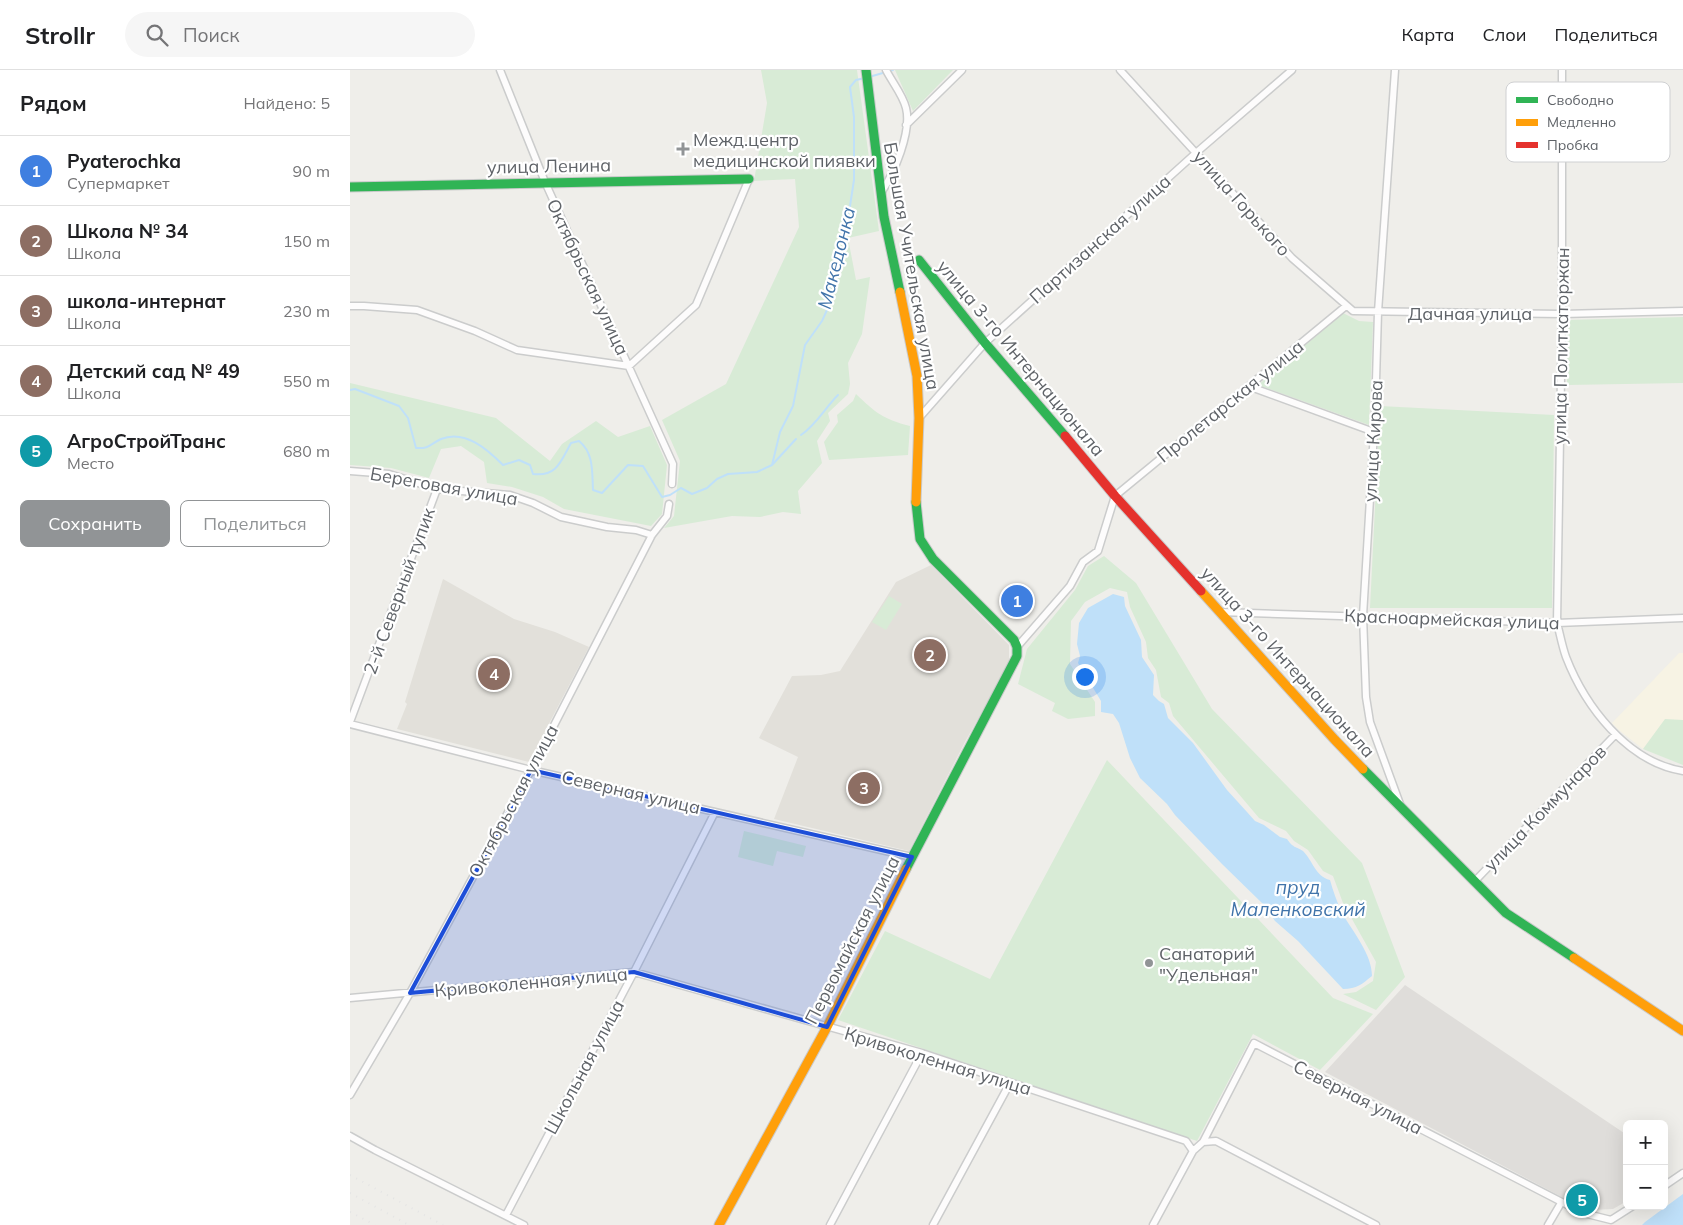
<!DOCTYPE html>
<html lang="ru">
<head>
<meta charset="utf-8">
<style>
	:root { --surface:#fff; --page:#f6f6f6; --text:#202124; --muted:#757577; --line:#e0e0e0; --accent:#919496 }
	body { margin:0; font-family:Mulish,sans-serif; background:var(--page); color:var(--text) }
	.controls { position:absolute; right:15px; bottom:15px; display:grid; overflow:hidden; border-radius:8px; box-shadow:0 5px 20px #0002 }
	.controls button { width:45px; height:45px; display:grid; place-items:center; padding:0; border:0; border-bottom:1px solid var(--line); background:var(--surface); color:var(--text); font:25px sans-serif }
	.you { position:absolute; left:734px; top:606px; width:18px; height:18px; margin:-12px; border:4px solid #fff; border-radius:50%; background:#1a73e8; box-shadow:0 0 0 8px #1a73e833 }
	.badge { display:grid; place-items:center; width:32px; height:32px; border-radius:50%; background:var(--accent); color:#fff; font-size:16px; font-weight:700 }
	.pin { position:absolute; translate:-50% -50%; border:2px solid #fff; box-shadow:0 1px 5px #0006 }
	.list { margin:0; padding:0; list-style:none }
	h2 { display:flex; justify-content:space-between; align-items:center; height:65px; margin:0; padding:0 20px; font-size:21px }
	h2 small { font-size:16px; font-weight:400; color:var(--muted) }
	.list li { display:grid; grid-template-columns:32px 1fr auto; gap:15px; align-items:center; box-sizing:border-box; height:70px; padding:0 20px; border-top:1px solid var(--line) }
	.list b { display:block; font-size:19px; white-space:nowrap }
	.list p { margin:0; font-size:16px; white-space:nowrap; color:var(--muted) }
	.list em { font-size:16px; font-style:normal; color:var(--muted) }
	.actions { display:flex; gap:10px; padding:15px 20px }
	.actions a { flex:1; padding:11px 0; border:1px solid var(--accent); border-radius:8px; text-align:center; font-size:18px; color:var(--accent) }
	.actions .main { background:var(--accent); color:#fff }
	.icon { flex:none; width:28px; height:28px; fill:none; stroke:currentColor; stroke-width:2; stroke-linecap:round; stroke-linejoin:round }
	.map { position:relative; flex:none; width:1333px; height:1155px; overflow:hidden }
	header { display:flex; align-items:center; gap:30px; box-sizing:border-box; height:70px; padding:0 25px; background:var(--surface); border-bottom:1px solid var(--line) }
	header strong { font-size:24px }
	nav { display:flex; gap:28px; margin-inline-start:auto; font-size:18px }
	.search { width:350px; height:45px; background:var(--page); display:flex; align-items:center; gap:12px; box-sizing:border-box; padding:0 18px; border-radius:28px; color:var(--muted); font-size:19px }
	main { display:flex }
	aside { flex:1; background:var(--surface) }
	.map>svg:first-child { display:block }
	.commercial { fill:#f7f3e4 }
	.industrial { fill:#dfddda }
	.education { fill:#e2e0da }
	.green { fill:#d8ebd6 }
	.water { fill:#bfe0f9 }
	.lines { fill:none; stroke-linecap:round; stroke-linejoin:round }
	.stream { stroke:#bfe0f9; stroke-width:2 }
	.street-casing { stroke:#cbcccc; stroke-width:9 }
	.fast-casing { stroke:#cacacb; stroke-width:11 }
	.slow-casing { stroke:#cacacb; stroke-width:11 }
	.jam-casing { stroke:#cacacb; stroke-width:11 }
	.street { stroke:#fdfcfc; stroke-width:6 }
	.fast { stroke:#30b455; stroke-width:9 }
	.slow { stroke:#ff9f0a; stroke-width:9 }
	.jam { stroke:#e5322d; stroke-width:9 }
	.rail { stroke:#e4e4e4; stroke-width:2; stroke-dasharray:1 6; stroke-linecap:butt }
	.marked { fill:#1d4ed8; fill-opacity:0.2; stroke:#1d4ed8; stroke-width:4; stroke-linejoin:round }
	.poi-dot { fill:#919496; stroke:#fff; stroke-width:2 }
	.labels { text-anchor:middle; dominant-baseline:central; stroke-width:4.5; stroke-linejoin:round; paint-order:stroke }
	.poi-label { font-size:18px; fill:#5f6368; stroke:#fff; text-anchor:start }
	.street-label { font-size:18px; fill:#5f6368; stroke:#fff }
	.water-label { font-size:19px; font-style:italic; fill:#4174aa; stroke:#fff }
	.key { fill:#fff; stroke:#cfd0d2; stroke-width:1 }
	.key-label { font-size:14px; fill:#5f6368 }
</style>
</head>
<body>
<header>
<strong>Strollr</strong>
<div class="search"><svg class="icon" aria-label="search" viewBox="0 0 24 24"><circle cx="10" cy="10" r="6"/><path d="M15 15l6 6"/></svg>Поиск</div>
<nav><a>Карта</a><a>Слои</a><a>Поделиться</a></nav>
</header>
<main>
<aside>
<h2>Рядом<small>Найдено: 5</small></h2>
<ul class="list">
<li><span class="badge" style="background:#3f7fe0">1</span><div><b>Pyaterochka</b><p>Супермаркет</p></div><em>90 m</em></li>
<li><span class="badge" style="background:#8d6e63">2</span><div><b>Школа № 34</b><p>Школа</p></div><em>150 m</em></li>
<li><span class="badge" style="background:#8d6e63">3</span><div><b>школа-интернат</b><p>Школа</p></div><em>230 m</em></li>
<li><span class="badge" style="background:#8d6e63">4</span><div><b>Детский сад № 49</b><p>Школа</p></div><em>550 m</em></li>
<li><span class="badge" style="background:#0f9aa8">5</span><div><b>АгроСтройТранс</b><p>Место</p></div><em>680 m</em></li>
</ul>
<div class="actions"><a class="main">Сохранить</a><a>Поделиться</a></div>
</aside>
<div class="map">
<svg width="1333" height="1155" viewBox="0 0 1333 1155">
	<rect width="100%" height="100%" fill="#efeeea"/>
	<!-- commercial -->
	<path class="commercial" d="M 1329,583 L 1333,583 L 1333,650 L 1315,650 L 1293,679 L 1270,661 L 1262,653 Z"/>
	<!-- industrial -->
	<path class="industrial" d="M 1055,915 L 1277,1065 L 1277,1131 L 1263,1139 L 1242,1140 L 1227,1135 L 975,1002 Z"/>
	<!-- education -->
	<path class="education" d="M 581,495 L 659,575 L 659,594 L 616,670 L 559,781 L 424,749 L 448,687 L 409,668 L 442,606 L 471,605 L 490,601 L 546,512 Z
		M 93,509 L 164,549 L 205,562 L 239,577 L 179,692 L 47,659 L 57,634 L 55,632 Z"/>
	<!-- green -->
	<path class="green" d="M 411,0 L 507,0 L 529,161 L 498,168 L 506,210 L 520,207 L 512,264 L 498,293 L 500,314 L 498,324 L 478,343 L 480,351 L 467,371 L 472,393 L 448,421 L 451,444 L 433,442 L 410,447 L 382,446 L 314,458 L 324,446 L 330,391 L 312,350 L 376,314 L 449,157 L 445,109 L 404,111 L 417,33 Z
		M 545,0 L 603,0 L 563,41 Z
		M 993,243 L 1009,251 L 1023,252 L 1019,355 L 908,315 Z
		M 1333,247 L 1333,313 L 1217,315 L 1217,250 Z
		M 0,313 L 146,348 L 200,391 L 212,374 L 246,351 L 268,367 L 300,356 L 317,395 L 312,444 L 301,456 L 214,439 L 193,427 L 162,417 L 137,413 L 134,392 L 111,376 L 91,379 L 79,408 L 41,398 L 0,395 Z
		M 506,324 C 526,343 533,349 560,356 L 558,385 L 479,390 L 474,372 L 488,352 L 487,345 L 503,331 Z
		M 1030,336 L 1204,345 L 1202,538 L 1020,538 Z
		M 754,486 L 786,513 L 862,639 L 1012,793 L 1055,907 L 1026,940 L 993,924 L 1006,922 L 1023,911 L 1026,892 L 993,833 L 983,806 L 973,801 L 958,780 L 944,771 L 936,761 L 909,748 L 823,646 L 819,633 L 811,627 L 806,600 L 798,588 L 796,572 L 780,537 L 777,522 L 760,518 L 735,532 L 721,551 L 720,594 L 745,632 L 745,646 L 718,649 L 702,641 L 705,633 L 668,614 L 677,579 L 725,520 L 738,496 Z
		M 539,526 L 552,534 L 536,560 L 522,552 Z
		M 1315,649 L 1333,650 L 1333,695 L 1293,679 Z
		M 757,690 L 983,928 L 1023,944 L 970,1000 L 903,964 L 847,1071 L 488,950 L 535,861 L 640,909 Z
		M 394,761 L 456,776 L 453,787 L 427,781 L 423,796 L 388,787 Z"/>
	<!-- water -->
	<path class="water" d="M 763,524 L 774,527 L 775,536 L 791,570 L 792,587 L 804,605 L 803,625 L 809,631 L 814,634 L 818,648 L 843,673 L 877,720 L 897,742 L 905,751 L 914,755 L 930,767 L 937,769 C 944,779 946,776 953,781 C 963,791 965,806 980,810 C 983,821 987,832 992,843 C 1003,862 1022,884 1022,906 C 1012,914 1007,919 993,919 L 948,871 L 925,851 L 913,834 L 872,794 L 825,745 L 817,734 L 790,708 L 780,688 L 769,653 L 763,644 L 751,642 L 751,631 L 728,593 L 730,586 L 727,574 L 729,553 L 738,538 Z
		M 1333,1124 L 1333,1155 L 1292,1155 L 1295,1152 Z"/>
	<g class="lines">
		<!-- stream -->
		<path class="stream" d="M 519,7 L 543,0
			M 0,320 L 5,319 L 49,336 L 58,348 L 66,378 C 80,379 80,374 91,369 C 115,359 138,380 153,395 L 169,390 L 180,395 L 183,404 C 207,407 211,391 221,373 L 229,371 C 244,383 242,402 243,420 L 252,423 L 278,395 L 293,396 L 312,427 L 320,425 L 331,418 L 342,424 L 357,418 L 367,409 L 378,404 L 407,402 L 422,395 L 430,362 L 443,336 L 455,275 L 472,251 L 477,240 L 482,198 L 500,136 L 504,110 L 504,47 L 500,17 L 506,10 L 515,8
			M 451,365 C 466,355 475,338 488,325
			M 422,395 L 446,369"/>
		<!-- street casing -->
		<g class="street-casing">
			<path id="street" d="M 150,0 L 195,112 L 323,394 L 322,414
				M 770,0 L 942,188 L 1003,241 L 1212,244 L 1333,241
				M 1045,0 L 1028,242 L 1025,345 L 1013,546 L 1016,627 L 1020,652 L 1050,734
				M 1212,0 L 1212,244 L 1207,553 C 1210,564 1212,576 1216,587 C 1235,636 1277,692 1333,701
				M 556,55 L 612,0
				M 531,123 C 544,103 562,62 556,38 C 553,25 542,12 536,0
				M 0,236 L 14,236 L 67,240 L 125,261 L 167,280 L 279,296 L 346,235 L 399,109
				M 898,316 L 1024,362
				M 569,348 L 635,273 L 847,82 L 942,0
				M 0,401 L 39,404 L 87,419 L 160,425 L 183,433 L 211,447 L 257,457 L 286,460 L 302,465
				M 870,542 L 1207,553 L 1333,548
				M 667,577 L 720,516 L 733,492 L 748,481 L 765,426 L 996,236
				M 0,652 L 87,419
				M 0,654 L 181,700 L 562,787
				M 1124,812 L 1265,665
				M 0,928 L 284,902 L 572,983 L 836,1071 L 843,1081
				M 0,1025 L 60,923 L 181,700 L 302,465 L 317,446 L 319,434
				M 0,1066 L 25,1080 L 174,1155
				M 853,1072 L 904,973 L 1233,1143 L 1261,1150 L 1283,1136
				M 1314,1116 L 1333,1103
				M 156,1145 L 284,902 L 365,742
				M 480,1155 L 572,983
				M 583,1155 L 660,1013
				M 803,1155 L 843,1081 L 853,1072 L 866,1071 L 1026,1155
				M 1198,1155 L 1211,1133"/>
		</g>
		<!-- fast casing -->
		<g class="fast-casing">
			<path id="fast" d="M 516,0 L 534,147 L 550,222
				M 0,117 L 399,109
				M 569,190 L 635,273 L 715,366
				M 1013,699 L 1156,843 L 1224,888
				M 556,799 L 667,586 L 667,577 L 664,570 L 583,489 L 570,469 L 566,432"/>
		</g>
		<!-- slow casing -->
		<g class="slow-casing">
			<path id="slow" d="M 550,222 L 567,306 L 569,348 L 566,432
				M 851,521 L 985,670 L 1013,699
				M 1224,888 L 1333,961
				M 369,1155 L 477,957 L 556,799"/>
		</g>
		<!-- jam casing -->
		<g class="jam-casing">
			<path id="jam" d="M 715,366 L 765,426 L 851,521"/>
		</g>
		<!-- street -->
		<use href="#street" class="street"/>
		<!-- fast -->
		<use href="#fast" class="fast"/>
		<!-- slow -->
		<use href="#slow" class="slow"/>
		<!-- jam -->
		<use href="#jam" class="jam"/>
		<!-- rail -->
		<path class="rail" d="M 0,1105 L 93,1155
			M 0,1123 L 59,1155
			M 0,1142 L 25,1155"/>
	</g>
	<!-- marked area -->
	<path class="marked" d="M 181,700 L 562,787 L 477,957 L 284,902 L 60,923 Z"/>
	<!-- markers -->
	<g class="poi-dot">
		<path d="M330.5 71.5h5v5h5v5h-5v5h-5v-5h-5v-5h5z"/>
		<circle cx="799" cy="893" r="5"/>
	</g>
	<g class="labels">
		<!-- poi labels -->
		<g class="poi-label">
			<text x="343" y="69">Межд.центр<tspan x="343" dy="21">медицинской пиявки</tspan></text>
			<text x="809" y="883">Санаторий<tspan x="809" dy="21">"Удельная"</tspan></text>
		</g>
		<!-- street labels -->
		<g class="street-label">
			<text transform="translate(199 96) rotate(-1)">улица Ленина</text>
			<text transform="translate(892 133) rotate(48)">улица Горького</text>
			<text transform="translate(750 169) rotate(-42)">Партизанская улица</text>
			<text transform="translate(562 196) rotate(80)">Большая Учительская улица</text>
			<text transform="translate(238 207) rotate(65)">Октябрьская улица</text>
			<text x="1120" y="243">Дачная улица</text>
			<text transform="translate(1211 276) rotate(-89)">улица Политкаторжан</text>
			<text transform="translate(671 288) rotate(50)">улица 3-го Интернационала</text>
			<text transform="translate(880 331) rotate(-39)">Пролетарская улица</text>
			<text transform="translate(1023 371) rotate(-87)">улица Кирова</text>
			<text transform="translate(94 416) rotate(10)">Береговая улица</text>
			<text transform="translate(49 521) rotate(-70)">2-й Северный тупик</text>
			<text transform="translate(1102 549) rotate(2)">Красноармейская улица</text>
			<text transform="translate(938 592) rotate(48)">улица 3-го Интернационала</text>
			<text transform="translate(281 722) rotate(13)">Северная улица</text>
			<text transform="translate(163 731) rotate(-62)">Октябрьская улица</text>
			<text transform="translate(1195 738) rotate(-46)">улица Коммунаров</text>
			<text transform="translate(502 870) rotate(-63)">Первомайская улица</text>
			<text transform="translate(181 912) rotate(-5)">Кривоколенная улица</text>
			<text transform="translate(588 991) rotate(17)">Кривоколенная улица</text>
			<text transform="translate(234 997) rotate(-62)">Школьная улица</text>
			<text transform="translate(1008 1027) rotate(27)">Северная улица</text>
		</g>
		<!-- water labels -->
		<g class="water-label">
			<text transform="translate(486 188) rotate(-76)">Македонка</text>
			<text x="948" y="817">пруд<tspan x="948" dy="22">Маленковский</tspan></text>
		</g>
	</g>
	<!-- legend -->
	<rect x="1156" y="12" width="164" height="80" rx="8" class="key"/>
	<rect x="1166" y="27" width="22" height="6" fill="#30b455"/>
	<rect x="1166" y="49" width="22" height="7" fill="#ff9f0a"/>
	<rect x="1166" y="72" width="22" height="6" fill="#e5322d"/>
	<g class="key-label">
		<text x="1197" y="35">Свободно</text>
		<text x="1197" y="57">Медленно</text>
		<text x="1197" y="80">Пробка</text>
	</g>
</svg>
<div class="controls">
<button>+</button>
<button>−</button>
</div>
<div class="you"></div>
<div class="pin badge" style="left:667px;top:531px;background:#3f7fe0">1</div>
<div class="pin badge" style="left:580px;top:585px;background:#8d6e63">2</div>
<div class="pin badge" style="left:514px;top:718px;background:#8d6e63">3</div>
<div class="pin badge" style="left:144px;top:604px;background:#8d6e63">4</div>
<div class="pin badge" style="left:1232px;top:1130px;background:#0f9aa8">5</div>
</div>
</main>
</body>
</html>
